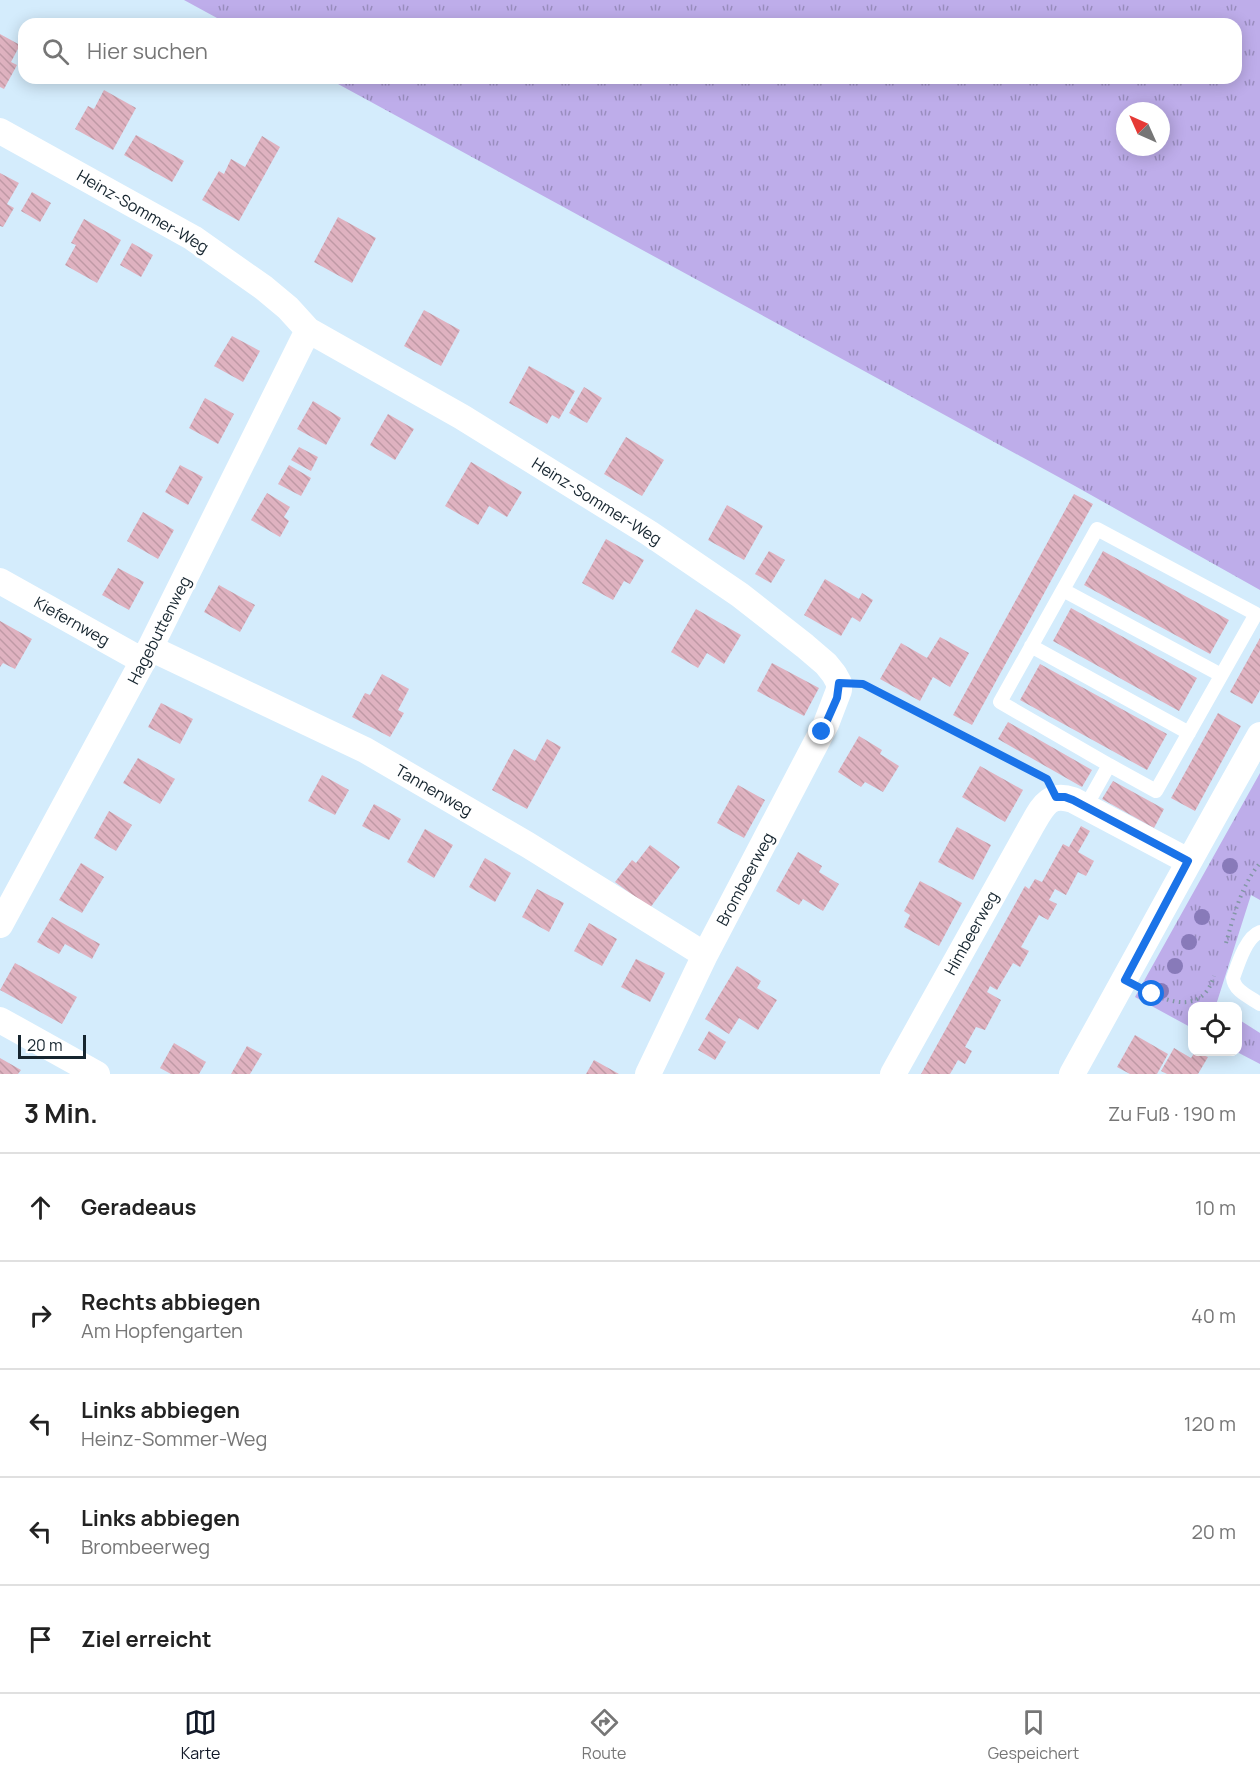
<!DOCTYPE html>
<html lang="de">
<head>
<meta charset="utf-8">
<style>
	:root { --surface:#fff; --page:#f2f2f2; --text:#222; --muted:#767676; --line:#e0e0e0; --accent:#111827 }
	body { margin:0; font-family:Manrope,sans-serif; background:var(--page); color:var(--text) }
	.controls { position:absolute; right:18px; bottom:18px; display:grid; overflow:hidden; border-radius:12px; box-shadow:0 3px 15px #0003 }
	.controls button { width:54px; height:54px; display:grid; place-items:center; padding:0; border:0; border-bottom:2px solid var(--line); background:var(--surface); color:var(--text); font:30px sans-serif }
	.compass { position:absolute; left:1116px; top:102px; width:54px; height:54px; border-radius:50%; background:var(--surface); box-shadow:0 3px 15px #0003; rotate:315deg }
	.scale { position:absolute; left:18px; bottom:15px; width:68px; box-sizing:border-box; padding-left:6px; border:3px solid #16252f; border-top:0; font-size:16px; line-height:21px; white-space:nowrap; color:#16252f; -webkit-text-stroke:4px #fff; paint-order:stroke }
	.stop { position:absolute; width:18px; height:18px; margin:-14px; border:4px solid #1a73e8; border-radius:50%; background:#fff }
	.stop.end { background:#1a73e8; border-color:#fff; box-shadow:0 2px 6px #0008 }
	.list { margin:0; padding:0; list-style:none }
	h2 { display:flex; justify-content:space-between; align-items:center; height:78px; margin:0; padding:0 24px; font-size:26px }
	h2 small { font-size:20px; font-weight:400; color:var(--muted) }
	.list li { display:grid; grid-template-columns:39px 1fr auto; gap:18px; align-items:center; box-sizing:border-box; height:108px; padding:0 24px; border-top:2px solid var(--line) }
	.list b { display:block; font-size:22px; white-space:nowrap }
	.list p { margin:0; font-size:20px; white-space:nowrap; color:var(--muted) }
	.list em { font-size:20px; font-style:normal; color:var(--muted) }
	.icon { flex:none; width:33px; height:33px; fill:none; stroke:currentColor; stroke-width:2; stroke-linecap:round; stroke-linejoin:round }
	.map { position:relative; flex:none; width:1260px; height:1074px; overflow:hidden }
	.search { position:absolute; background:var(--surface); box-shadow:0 3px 15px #0003; left:18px; right:18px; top:18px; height:66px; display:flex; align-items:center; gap:15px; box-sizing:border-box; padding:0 21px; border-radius:18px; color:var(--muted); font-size:22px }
	.sheet { height:618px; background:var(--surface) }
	nav { display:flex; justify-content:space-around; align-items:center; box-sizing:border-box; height:84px; border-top:2px solid var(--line); background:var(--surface); font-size:16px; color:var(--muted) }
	nav a { display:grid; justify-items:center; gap:3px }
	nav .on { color:var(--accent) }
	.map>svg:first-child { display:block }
	.grass { fill:url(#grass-tufts); fill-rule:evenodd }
	.building { fill:url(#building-back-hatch) }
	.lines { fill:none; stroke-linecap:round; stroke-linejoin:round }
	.path { stroke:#8397a5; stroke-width:4; stroke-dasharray:1.5 4.5; stroke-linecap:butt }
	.lane { stroke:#fff; stroke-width:14 }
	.street { stroke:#fff; stroke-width:26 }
	.tree { fill:#887ab9 }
	.route { stroke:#1a73e8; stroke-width:8 }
	.labels { text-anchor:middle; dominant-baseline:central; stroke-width:6; stroke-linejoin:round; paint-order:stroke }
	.street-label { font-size:16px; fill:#16252f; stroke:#fff }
</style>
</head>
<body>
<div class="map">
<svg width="1260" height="1074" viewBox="0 0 1260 1074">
	<defs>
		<pattern id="grass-tufts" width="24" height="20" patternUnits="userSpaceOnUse" patternTransform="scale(1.5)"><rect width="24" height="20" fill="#beadea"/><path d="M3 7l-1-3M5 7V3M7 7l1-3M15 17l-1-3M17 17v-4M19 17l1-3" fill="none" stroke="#998dbe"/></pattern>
		<pattern id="building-back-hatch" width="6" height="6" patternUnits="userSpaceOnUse" patternTransform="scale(1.5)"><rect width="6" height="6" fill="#dfb2c0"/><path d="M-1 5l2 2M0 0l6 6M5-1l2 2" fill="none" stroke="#bf99a5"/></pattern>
	</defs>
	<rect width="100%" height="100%" fill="#d4ecfc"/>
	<!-- grass -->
	<path class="grass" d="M 184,0 L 1260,0 L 1260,590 L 1075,486 L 327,78 L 1236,78 L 1236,24 L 228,24 ZM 1125,111 L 1161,111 L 1161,147 L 1125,147 Z
		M 1260,773 L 1260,900 L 1251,895 L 1216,1005 L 1218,1006 L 1192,1006 L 1192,1028 L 1135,997 Z
		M 1238,1019 L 1260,1033 L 1260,1064 L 1237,1052 Z"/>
	<!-- building -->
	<path class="building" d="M 0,34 L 20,45 L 11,62 L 17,65 L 4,89 L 0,87 Z
		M 104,90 L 136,108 L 113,150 L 75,129 L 88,106 L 94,109 Z
		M 136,135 L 184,161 L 172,182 L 124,155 Z
		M 262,136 L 280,147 L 239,221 L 202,200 L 219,171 L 224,174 L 231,159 L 245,167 Z
		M 0,173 L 19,183 L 7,204 L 14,208 L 3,227 L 0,226 Z
		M 32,192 L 51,203 L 40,222 L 21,211 Z
		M 338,217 L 376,238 L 352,283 L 314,262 Z
		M 84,219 L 121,240 L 97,283 L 65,265 L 76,245 L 71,243 Z
		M 132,243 L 153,255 L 141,277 L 120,265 Z
		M 424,310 L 460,330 L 441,366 L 404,346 Z
		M 232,336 L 260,351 L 243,382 L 214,366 Z
		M 529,366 L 575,391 L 559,419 L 552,415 L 547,424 L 509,403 Z
		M 584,387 L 602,398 L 587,423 L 569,413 Z
		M 205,398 L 234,414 L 218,444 L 189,428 Z
		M 313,401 L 341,418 L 326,445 L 297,429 Z
		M 388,414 L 414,429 L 395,460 L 370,445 Z
		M 626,437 L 664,460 L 642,496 L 604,474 Z
		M 299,447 L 318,457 L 311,471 L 291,460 Z
		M 471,462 L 522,492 L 507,517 L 489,506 L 478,525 L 445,506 Z
		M 180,465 L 203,477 L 188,505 L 165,492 Z
		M 289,465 L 311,478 L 301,496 L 278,484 Z
		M 267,493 L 290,507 L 284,517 L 289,521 L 280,537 L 251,520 Z
		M 1074,494 L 1093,504 L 972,725 L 953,715 Z
		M 727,505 L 763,526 L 744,560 L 708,540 Z
		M 143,512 L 174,530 L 158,559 L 127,541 Z
		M 606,539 L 644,560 L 630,584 L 624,581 L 613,600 L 582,583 Z
		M 769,551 L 785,560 L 771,583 L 755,574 Z
		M 1103,551 L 1229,620 L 1210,654 L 1084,585 Z
		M 118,568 L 144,582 L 129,610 L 102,595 Z
		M 825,579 L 859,599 L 862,593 L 873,600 L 860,622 L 852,617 L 841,636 L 804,615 Z
		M 219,585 L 255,605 L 240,632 L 204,612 Z
		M 1071,608 L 1197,678 L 1179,711 L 1053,641 Z
		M 696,609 L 741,635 L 724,664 L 707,653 L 698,668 L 671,652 Z
		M 0,621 L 32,639 L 15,669 L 3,663 L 0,667 Z
		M 940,637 L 969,653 L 950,687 L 933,677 L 920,701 L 880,679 L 901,643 L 927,658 Z
		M 1260,638 L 1260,690 L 1252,704 L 1230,692 Z
		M 772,663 L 819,688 L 804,716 L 757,691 Z
		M 1040,664 L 1167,734 L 1147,770 L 1020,700 Z
		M 382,674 L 409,689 L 398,710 L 404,713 L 390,737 L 352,717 L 365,693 L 370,695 Z
		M 161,703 L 193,719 L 180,744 L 148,727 Z
		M 1218,713 L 1241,726 L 1195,811 L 1171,798 Z
		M 1008,722 L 1092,770 L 1082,787 L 998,739 Z
		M 859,736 L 882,750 L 880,754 L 899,766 L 883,792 L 865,782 L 861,787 L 838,772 Z
		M 547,739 L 561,747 L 527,809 L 492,790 L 514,749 L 535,761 Z
		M 138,758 L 175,779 L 160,804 L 123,783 Z
		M 980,766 L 1023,790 L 1005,822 L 962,797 Z
		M 322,775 L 349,790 L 335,815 L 308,801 Z
		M 1113,781 L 1164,809 L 1154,828 L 1102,799 Z
		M 738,785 L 765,800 L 744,838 L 717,823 Z
		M 374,804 L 401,819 L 389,840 L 362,826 Z
		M 109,811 L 132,825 L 116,851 L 94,838 Z
		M 1081,826 L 1090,831 L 1078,852 L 1094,861 L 1086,876 L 1078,872 L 1066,895 L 1055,889 L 1049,900 L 1057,904 L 1048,920 L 1039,915 L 1021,947 L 1029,951 L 1020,967 L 1013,963 L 997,990 L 990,986 L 987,992 L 1001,1000 L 985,1030 L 976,1027 L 965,1047 L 972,1051 L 965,1064 L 958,1060 L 950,1074 L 921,1074 L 1025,886 L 1029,889 L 1035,879 L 1042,882 L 1063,844 L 1069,847 Z
		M 957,827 L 991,845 L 973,880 L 938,862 Z
		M 425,829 L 453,845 L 434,878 L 407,862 Z
		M 650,845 L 680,867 L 650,908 L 615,882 L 632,860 L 636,863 Z
		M 798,852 L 822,866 L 819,872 L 839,884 L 823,911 L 803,899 L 799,905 L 776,891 Z
		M 485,858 L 511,873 L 495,902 L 469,887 Z
		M 81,863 L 104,877 L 82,913 L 59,900 Z
		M 920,881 L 962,903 L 939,946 L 904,927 L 910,915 L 904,911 Z
		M 537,889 L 564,903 L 549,932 L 522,917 Z
		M 52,917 L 100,944 L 92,959 L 65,944 L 59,954 L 37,942 Z
		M 589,923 L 617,939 L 602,966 L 574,951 Z
		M 636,959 L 665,973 L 650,1002 L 621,987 Z
		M 15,963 L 77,997 L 62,1024 L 0,990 Z
		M 737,966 L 761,981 L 757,988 L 777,1000 L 758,1030 L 739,1018 L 729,1034 L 705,1019 Z
		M 709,1031 L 726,1042 L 715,1060 L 698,1050 Z
		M 1135,1035 L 1168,1054 L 1157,1074 L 1130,1074 L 1117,1067 Z
		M 174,1043 L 206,1062 L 199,1074 L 171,1074 L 160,1068 Z
		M 247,1046 L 262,1054 L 250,1074 L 231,1074 Z
		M 1174,1048 L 1191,1058 L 1195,1052 L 1208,1057 L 1198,1074 L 1167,1074 L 1161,1071 Z
		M 0,1058 L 21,1070 L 18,1074 L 0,1074 Z
		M 594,1060 L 619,1074 L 586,1074 Z"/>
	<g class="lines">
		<!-- path -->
		<path class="path" d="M 863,684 L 1043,777
			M 1226,943 C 1234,915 1241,886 1260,863
			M 1145,990 C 1171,1004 1203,1013 1214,976"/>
		<!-- lane -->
		<path class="lane" d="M 1063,590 L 1221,675
			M 1031,646 L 1189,733
			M 1086,806 L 1109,765 L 1156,791 L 1256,614 L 1097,529 L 1000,702 L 1109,765
			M 1260,932 C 1246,937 1238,964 1233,978 C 1234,991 1250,997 1260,1004"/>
		<!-- street -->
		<path class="street" d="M 0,131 L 193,238 L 264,288 L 288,308 L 308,330 L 462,417 L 649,533 L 740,595 L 805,646 L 826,664 L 834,674 L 839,683 L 839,690 L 826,724 L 705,955 L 648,1074
			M 0,581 L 143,661
			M 150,648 L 365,750 L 528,845 L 705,955
			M 0,925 L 150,648 L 308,330
			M 0,1020 L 97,1074
			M 893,1074 L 1032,825 C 1043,806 1049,792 1073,800 L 1188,861
			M 1072,1074 C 1135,961 1196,847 1260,735"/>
	</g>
	<!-- trees -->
	<g class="tree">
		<circle cx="1230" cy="866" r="8"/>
		<circle cx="1202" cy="917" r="8"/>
		<circle cx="1189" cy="942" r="8"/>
		<circle cx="1175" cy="966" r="8"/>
		<circle cx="1161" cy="991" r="8"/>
	</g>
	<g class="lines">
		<!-- route -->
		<path class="route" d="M 822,732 L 837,698 L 839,683 L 863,684 L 1047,779 L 1056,797 L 1065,797 L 1073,800 L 1188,861 L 1125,980 L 1152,994"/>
	</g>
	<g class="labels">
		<!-- street labels -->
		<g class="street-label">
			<text transform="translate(143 211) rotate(30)">Heinz-Sommer-Weg</text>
			<text transform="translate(597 501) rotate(32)">Heinz-Sommer-Weg</text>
			<text transform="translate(72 621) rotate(29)">Kiefernweg</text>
			<text transform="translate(159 630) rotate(-63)">Hagebuttenweg</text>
			<text transform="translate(434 790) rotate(30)">Tannenweg</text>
			<text transform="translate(745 879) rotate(-62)">Brombeerweg</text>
			<text transform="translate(971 933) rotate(-61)">Himbeerweg</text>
		</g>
	</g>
</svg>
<div class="controls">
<button><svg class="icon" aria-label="locate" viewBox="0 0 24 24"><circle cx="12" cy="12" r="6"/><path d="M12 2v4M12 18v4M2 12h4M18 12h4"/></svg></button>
</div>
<svg class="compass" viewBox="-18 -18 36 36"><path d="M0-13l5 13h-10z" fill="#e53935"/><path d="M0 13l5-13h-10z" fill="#767676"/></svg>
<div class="scale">20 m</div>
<div class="stop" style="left:1152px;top:994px"></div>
<div class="stop end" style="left:822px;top:732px"></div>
<div class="search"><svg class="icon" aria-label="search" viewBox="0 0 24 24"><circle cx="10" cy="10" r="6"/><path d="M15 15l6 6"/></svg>Hier suchen</div>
</div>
<section class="sheet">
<h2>3 Min.<small>Zu Fuß · 190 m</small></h2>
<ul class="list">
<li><svg class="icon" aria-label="ahead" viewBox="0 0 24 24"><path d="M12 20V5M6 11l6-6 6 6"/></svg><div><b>Geradeaus</b></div><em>10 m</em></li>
<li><svg class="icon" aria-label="right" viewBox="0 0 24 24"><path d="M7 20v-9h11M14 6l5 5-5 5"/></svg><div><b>Rechts abbiegen</b><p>Am Hopfengarten</p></div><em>40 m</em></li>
<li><svg class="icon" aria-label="left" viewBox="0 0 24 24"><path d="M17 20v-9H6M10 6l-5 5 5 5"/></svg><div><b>Links abbiegen</b><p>Heinz-Sommer-Weg</p></div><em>120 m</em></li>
<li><svg class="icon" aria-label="left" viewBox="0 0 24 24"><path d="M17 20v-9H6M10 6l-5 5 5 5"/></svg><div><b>Links abbiegen</b><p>Brombeerweg</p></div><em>20 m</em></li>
<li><svg class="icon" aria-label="arrive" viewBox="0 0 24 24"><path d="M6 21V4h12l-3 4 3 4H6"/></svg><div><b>Ziel erreicht</b></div></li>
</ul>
</section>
<nav>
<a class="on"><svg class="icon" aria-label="map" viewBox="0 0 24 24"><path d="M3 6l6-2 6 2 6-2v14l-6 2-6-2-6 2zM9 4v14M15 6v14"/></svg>Karte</a>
<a><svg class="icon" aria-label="directions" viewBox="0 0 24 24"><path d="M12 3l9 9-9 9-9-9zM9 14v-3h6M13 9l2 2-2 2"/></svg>Route</a>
<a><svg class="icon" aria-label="saved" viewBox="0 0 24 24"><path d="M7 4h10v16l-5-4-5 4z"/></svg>Gespeichert</a>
</nav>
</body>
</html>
